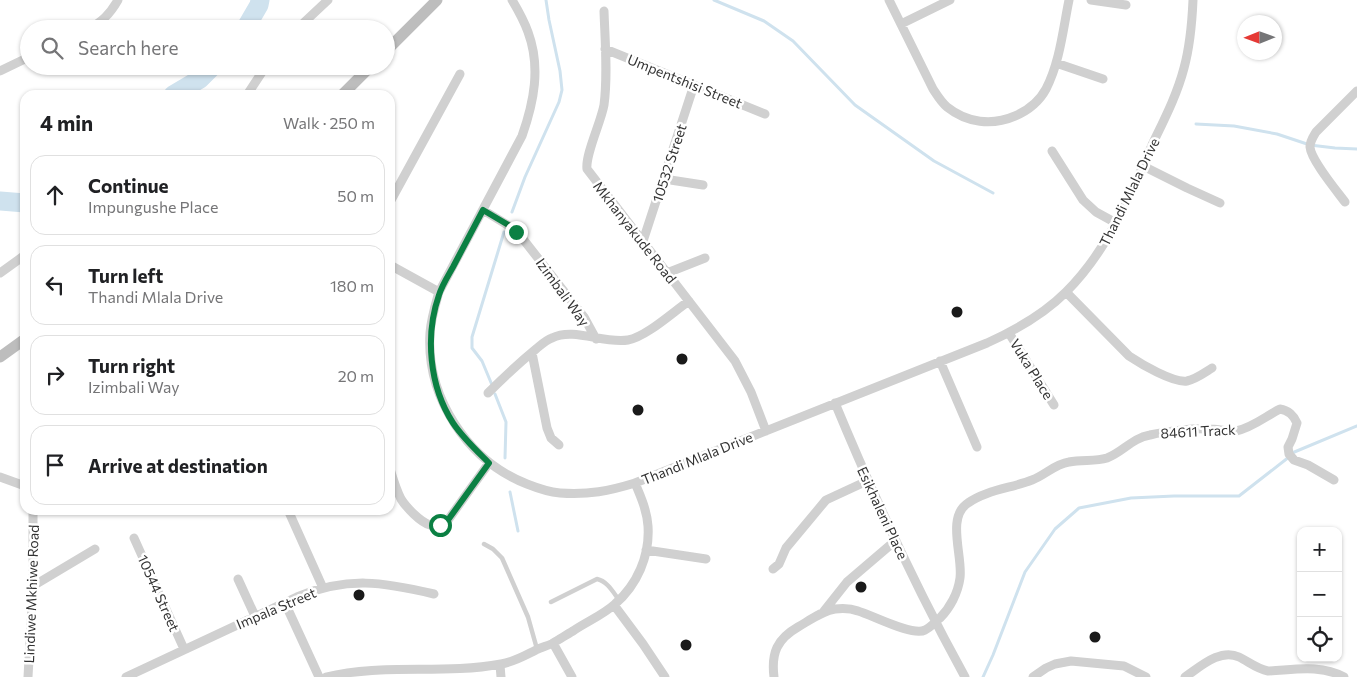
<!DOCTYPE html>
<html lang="en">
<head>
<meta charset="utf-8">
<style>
	:root { --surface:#fff; --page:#f6f6f6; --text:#202124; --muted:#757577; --line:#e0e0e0 }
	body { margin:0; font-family:Commissioner,sans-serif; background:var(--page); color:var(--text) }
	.controls { position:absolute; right:15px; bottom:15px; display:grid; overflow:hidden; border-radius:10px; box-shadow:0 1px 4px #0004 }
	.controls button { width:45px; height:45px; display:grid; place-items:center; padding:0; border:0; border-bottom:1px solid var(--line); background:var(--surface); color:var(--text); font:25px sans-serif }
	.compass { position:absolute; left:1237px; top:15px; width:45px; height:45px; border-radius:50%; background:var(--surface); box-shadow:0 1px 4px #0004; rotate:269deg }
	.stop { position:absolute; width:15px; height:15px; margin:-11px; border:4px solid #0b8043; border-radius:50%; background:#fff }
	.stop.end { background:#0b8043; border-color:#fff; box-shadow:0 1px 5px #0008 }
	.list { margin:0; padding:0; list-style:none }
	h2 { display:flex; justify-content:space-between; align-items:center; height:65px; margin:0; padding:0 20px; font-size:21px }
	h2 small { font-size:16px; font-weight:400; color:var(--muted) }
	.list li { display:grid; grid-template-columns:32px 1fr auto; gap:15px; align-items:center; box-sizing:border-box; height:80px; margin:0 10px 10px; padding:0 10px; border:1px solid var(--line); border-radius:15px }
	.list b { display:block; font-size:19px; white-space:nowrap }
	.list p { margin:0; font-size:16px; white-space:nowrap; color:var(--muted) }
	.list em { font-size:16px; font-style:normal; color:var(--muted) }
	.icon { flex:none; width:28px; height:28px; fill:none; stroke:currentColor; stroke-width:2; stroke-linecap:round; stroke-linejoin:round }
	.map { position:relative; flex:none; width:1357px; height:677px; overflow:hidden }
	.search { position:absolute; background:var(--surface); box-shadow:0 1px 4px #0004; left:20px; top:20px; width:375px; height:55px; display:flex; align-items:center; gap:12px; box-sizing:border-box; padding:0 18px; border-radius:28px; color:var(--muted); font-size:19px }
	.panel { position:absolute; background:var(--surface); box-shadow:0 1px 4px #0004; left:20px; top:90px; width:375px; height:425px; border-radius:15px }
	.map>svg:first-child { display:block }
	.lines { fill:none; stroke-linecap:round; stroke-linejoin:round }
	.stream { stroke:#cfe2ee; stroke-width:3 }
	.river { stroke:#cfe2ee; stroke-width:19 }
	.building { fill:#1a1a1a }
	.lane { stroke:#d0d0d0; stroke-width:4.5 }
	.street { stroke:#d0d0d0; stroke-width:9 }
	.secondary { stroke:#bdbdbd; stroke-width:11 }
	.route { stroke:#0b8043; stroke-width:6 }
	.labels { text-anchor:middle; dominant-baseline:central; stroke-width:5; stroke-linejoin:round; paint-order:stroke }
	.street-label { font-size:14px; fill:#333; stroke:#fff }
</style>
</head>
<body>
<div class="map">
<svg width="1357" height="677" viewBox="0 0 1357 677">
	<rect width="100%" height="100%" fill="#fff"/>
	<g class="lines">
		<!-- stream -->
		<path class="stream" d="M 714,0 L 764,21 L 793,41 L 855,105 L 934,161 L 993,193
			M 1196,124 L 1234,126 L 1277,134 L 1310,145 L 1335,148 L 1357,149
			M 512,212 L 525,177 L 559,102 L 562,90 L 560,71 L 549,20 L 546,0
			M 492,385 L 482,361 L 472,348 L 472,337 L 504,232
			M 495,394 L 506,422 L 505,458
			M 1292,453 L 1357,426
			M 510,492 L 518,531
			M 983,677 L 993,655 L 1025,572 L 1055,529 L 1079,508 L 1131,498 L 1174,496 L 1239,496 L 1289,457"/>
		<!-- river -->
		<path class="river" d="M 245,29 L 259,5 L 260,0
			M 173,95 L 200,79 L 213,66
			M 0,201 L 25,203"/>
	</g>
	<!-- building -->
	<path class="building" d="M951.5 312a5.5 5.5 0 1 1 11 0a5.5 5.5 0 1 1-11 0Z
		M676.5 359a5.5 5.5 0 1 1 11 0a5.5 5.5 0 1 1-11 0Z
		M632.5 410a5.5 5.5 0 1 1 11 0a5.5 5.5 0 1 1-11 0Z
		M855.5 587a5.5 5.5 0 1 1 11 0a5.5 5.5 0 1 1-11 0Z
		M353.5 595a5.5 5.5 0 1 1 11 0a5.5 5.5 0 1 1-11 0Z
		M1089.5 637a5.5 5.5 0 1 1 11 0a5.5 5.5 0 1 1-11 0Z
		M680.5 645a5.5 5.5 0 1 1 11 0a5.5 5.5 0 1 1-11 0Z"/>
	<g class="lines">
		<!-- lane -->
		<path class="lane" d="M 484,544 L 493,549 L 502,558 L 528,617 L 537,649
			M 551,602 L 597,579 C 607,581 613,592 619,600"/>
		<!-- street -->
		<path class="street" d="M 512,0 C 518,10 524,21 528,32 C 541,67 534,102 522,136 L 439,292 C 435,306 431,319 430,333 C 426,398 468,461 527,484 C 537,488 549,492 560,493 C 589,495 609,491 635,483 L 987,343 C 1016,330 1044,314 1066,292 C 1108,250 1129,198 1152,145 C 1164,120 1177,95 1184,68 C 1190,46 1192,23 1193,0
			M 889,0 L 933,89 C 937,95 941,102 947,107 C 967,123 992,126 1015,116 C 1029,110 1039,102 1046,89 C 1060,62 1063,29 1069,0
			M 1091,0 L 1126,5
			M 604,11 C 605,41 608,75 604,105 C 601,122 585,155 587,169 L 735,361 L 751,392 L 766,431
			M 901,24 L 950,0
			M 88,29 C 102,22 110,14 118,0
			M 297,29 L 328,0
			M 605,49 L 765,114
			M 1056,63 L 1103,79
			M 0,71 L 29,57
			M 247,95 L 266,66
			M 1052,151 L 1083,200 L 1096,212 L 1116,223
			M 1143,166 L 1187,188 L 1220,203
			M 664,179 L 703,185
			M 390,202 L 460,74
			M 1345,202 C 1336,190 1311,160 1310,147 C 1310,141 1313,137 1316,132 L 1357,91
			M 483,210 L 509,226 L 523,239 L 584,317 L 596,339
			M 643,241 L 694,85
			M 390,265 L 439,292
			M 0,273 L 25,255
			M 667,273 L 705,258
			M 1066,292 L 1129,356 C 1141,364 1173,383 1187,381 C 1196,379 1204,373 1212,368
			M 1009,333 L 1054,405
			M 532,353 L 547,428 L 551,438 L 559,445
			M 940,361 L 977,447
			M 488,393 C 503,378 519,363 536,349 C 541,345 546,340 552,338 C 574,327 603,344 628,340 C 646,337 673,312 689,301
			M 835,403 C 874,497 916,588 965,677
			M 390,469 C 393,479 396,489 401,499 C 406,507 420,522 430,525 C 437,527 443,524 448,520 L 489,463
			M 0,477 L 25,486
			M 288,510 L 323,588
			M 134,538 L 184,649
			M 646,550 L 706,559
			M 773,569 L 779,564 L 786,548 L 826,500 L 867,481
			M 238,579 L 255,616
			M 33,586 L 95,549
			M 285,603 L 319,677
			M 614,605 L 643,644 L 665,677
			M 824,611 L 847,582 L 895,541
			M 553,643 L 572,677
			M 500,665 L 501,677
			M 28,677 L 33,586 L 33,510
			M 126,677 L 297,597 C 348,576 383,582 434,594
			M 326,677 C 383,663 443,675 501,664 C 514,662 524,656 536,650 C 541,647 548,646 553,643 C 560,639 566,635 573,631 C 586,622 603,615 615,604 C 637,585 650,556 648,526 C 647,511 641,497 635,483
			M 774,677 C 771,653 777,639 798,627 C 810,620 822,611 835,609 C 843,608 850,608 858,611 C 872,615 913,637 925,630 C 931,627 935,622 940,618 C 950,608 958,593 960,578 C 963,556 946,517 968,503 C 986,490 1012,488 1032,480 C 1045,475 1055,464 1069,462 C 1082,459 1095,462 1107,458 C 1123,452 1132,438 1150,435 C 1167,431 1193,428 1210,429 C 1218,429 1227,432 1236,431 C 1252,428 1266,416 1280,409 C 1288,410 1294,416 1297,423 L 1292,439 L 1288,447 L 1289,454 L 1294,460 L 1308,465 L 1334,480
			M 1033,677 L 1046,668 L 1055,664 L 1071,661 L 1124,666 L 1146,677
			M 1185,677 C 1200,667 1220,648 1239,657 C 1249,662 1257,669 1268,671 C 1293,670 1320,664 1344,677"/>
		<!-- secondary -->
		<path class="secondary" d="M 386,51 L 437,0
			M 342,95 L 371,66
			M 0,357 L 25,339"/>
	</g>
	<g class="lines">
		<!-- route -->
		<path class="route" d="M 440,525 L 448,520 L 489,463 C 476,450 463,438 453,423 C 429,386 425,335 439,295 C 442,285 448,276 453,267 C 463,248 473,229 483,210 L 510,226 L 516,232"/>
	</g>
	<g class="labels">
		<!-- street labels -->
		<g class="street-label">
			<text transform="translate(685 81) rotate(22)">Umpentshisi Street</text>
			<text transform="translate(669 163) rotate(-72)">10532 Street</text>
			<text transform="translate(1129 192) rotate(-64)">Thandi Mlala Drive</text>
			<text transform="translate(635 232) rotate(52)">Mkhanyakude Road</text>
			<text transform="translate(563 292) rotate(54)">Izimbali Way</text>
			<text transform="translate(1032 369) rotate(58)">Vuka Place</text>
			<text transform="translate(1198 431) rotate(-3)">84611 Track</text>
			<text transform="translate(697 458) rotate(-22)">Thandi Mlala Drive</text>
			<text transform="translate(883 513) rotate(65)">Esikhaleni Place</text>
			<text transform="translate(159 593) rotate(66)">10544 Street</text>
			<text transform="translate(31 594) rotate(-88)">Lindiwe Mkhiwe Road</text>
			<text transform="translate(276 608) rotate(-23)">Impala Street</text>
		</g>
	</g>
</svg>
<div class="controls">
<button>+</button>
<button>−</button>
<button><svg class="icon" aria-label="locate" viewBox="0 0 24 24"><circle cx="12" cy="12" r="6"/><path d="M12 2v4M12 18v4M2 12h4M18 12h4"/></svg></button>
</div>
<svg class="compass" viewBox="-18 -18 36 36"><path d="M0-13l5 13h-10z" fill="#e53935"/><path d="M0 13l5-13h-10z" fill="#757577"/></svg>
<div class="stop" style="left:440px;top:525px"></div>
<div class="stop end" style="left:516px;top:232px"></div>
<div class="search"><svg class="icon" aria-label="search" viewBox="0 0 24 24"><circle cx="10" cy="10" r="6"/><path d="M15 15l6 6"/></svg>Search here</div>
<section class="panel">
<h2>4 min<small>Walk · 250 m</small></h2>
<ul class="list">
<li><svg class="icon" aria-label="ahead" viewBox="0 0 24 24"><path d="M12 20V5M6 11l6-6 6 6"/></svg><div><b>Continue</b><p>Impungushe Place</p></div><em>50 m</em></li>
<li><svg class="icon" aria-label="left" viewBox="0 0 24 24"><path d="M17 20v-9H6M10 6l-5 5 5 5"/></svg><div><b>Turn left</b><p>Thandi Mlala Drive</p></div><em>180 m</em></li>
<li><svg class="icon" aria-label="right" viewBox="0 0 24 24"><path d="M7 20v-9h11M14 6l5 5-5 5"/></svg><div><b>Turn right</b><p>Izimbali Way</p></div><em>20 m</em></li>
<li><svg class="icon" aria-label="arrive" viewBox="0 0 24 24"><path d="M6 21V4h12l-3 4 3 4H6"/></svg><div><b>Arrive at destination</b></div></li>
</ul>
</section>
</div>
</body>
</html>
